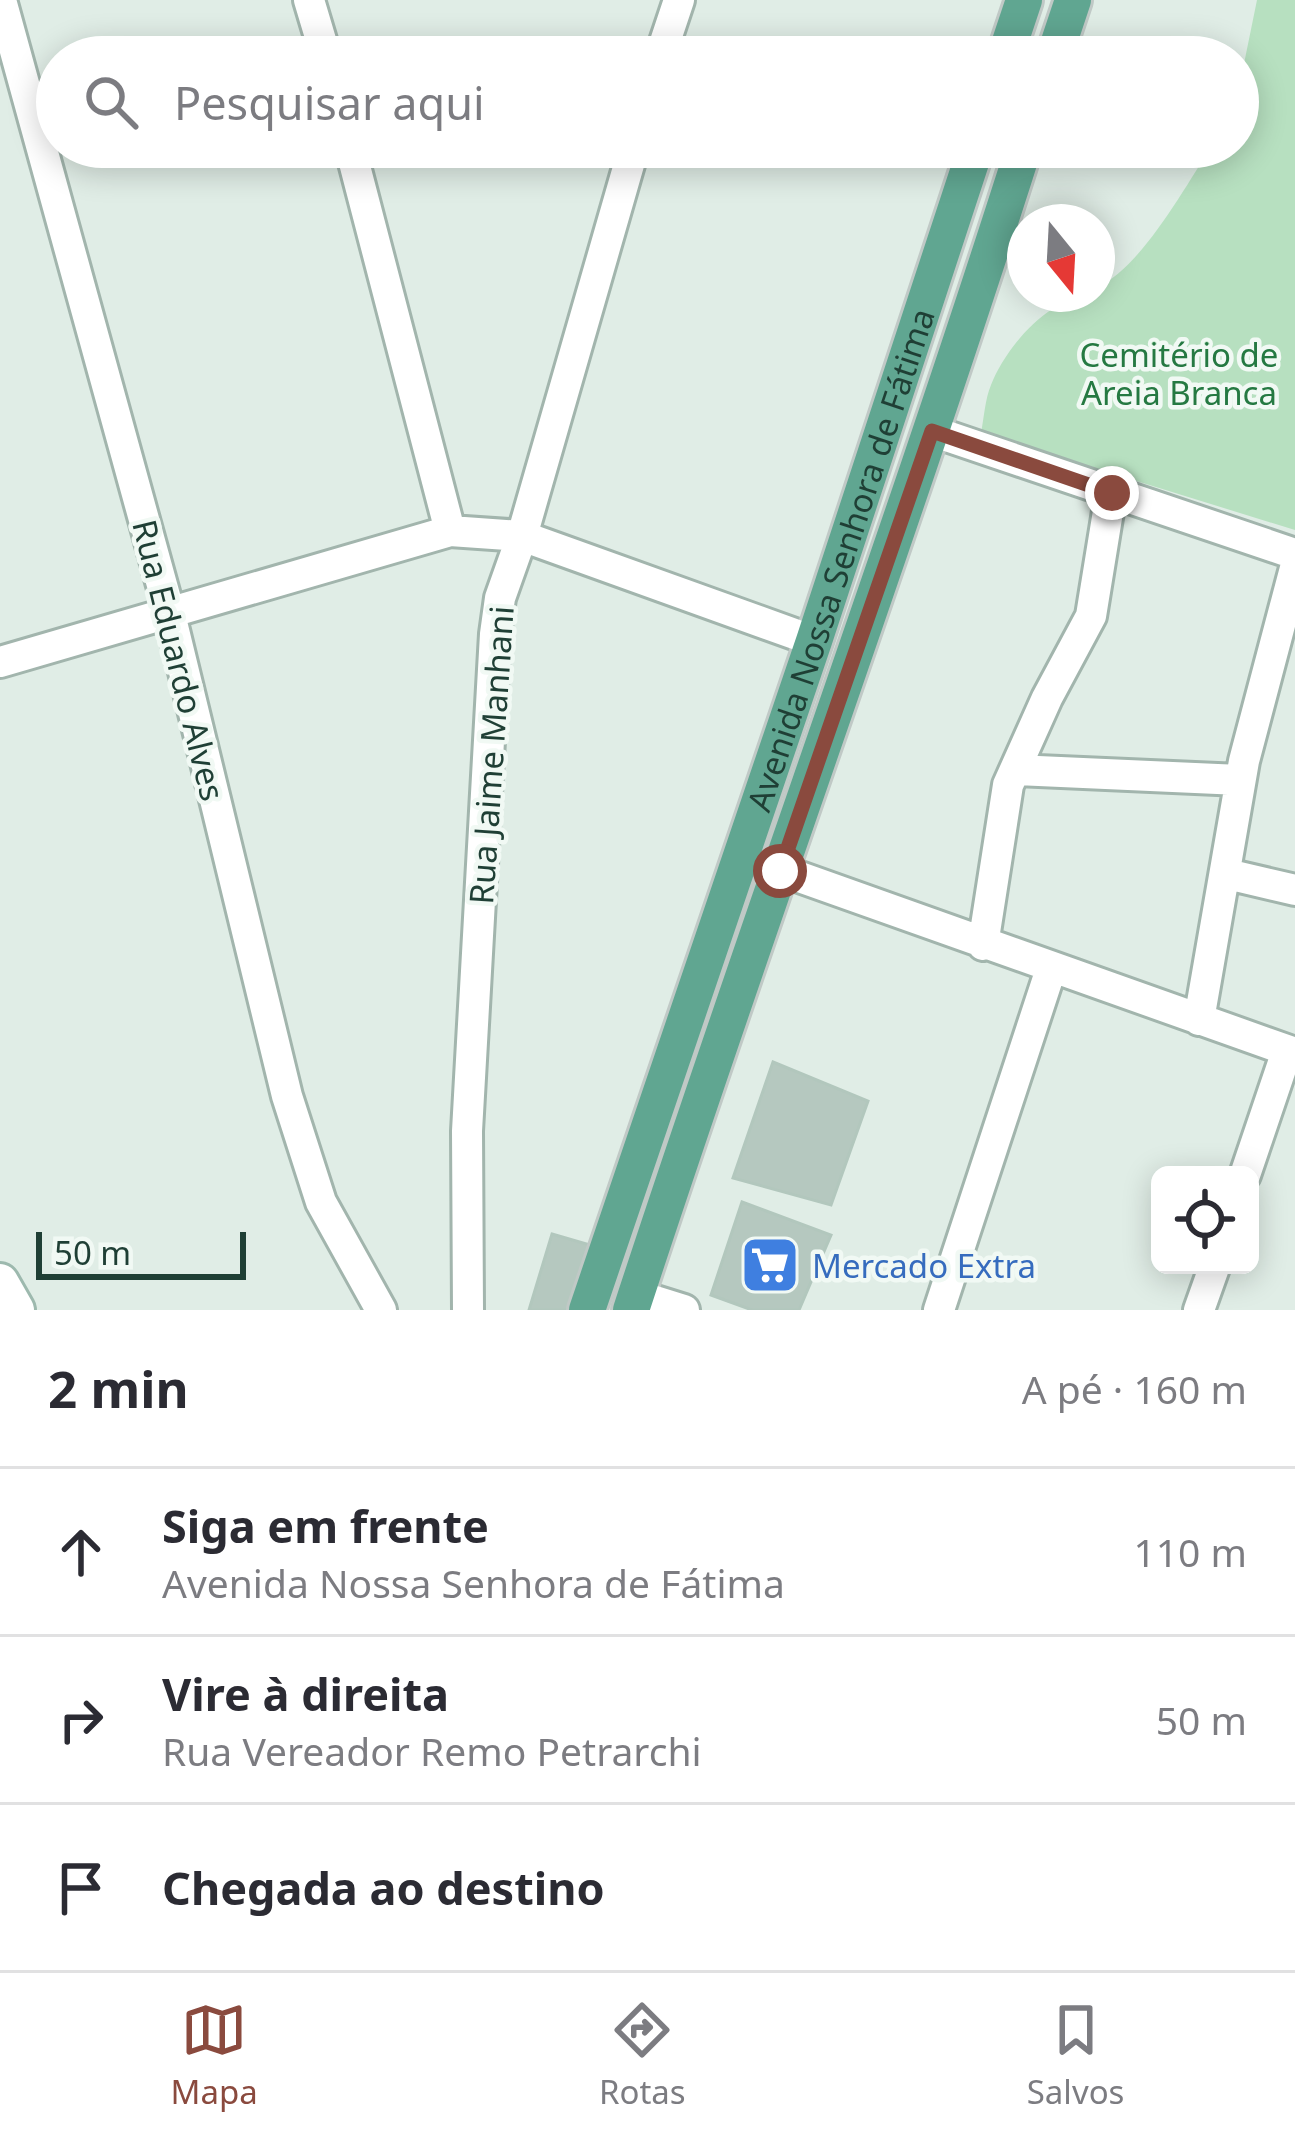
<!DOCTYPE html>
<html lang="pt">
<head>
<meta charset="utf-8">
<style>
	:root { --surface:#fff; --page:#f2f2f3; --text:#2b2b33; --muted:#7c7c81; --line:#e1e1e2; --accent:#8a4a3e }
	body { margin:0; font-family:"Noto Sans",sans-serif; background:var(--page); color:var(--text) }
	.controls { position:absolute; right:36px; bottom:36px; display:grid; overflow:hidden; border-radius:18px; box-shadow:0 6px 30px #0003 }
	.controls button { width:108px; height:108px; display:grid; place-items:center; padding:0; border:0; border-bottom:3px solid var(--line); background:var(--surface); color:var(--text); font:60px sans-serif }
	.compass { position:absolute; left:1007px; top:204px; width:108px; height:108px; border-radius:50%; background:var(--surface); box-shadow:0 6px 30px #0003; rotate:162deg }
	.scale { position:absolute; left:36px; bottom:30px; width:210px; box-sizing:border-box; padding-left:12px; border:6px solid #1f3f35; border-top:0; font-size:33px; line-height:42px; white-space:nowrap; color:#1f3f35; -webkit-text-stroke:9px #f1f9f4; paint-order:stroke }
	.stop { position:absolute; width:36px; height:36px; margin:-27px; border:9px solid #8a4a3e; border-radius:50%; background:#fff }
	.stop.end { background:#8a4a3e; border-color:#fff; box-shadow:0 3px 12px #0008 }
	.list { margin:0; padding:0; list-style:none }
	h2 { display:flex; justify-content:space-between; align-items:center; height:156px; margin:0; padding:0 48px; font-size:51px }
	h2 small { font-size:39px; font-weight:400; color:var(--muted) }
	.list li { display:grid; grid-template-columns:78px 1fr auto; gap:36px; align-items:center; box-sizing:border-box; height:168px; padding:0 48px; border-top:3px solid var(--line) }
	.list b { display:block; font-size:45px; white-space:nowrap }
	.list p { margin:0; font-size:39px; white-space:nowrap; color:var(--muted) }
	.list em { font-size:39px; font-style:normal; color:var(--muted) }
	.icon { flex:none; width:66px; height:66px; fill:none; stroke:currentColor; stroke-width:2; stroke-linecap:round; stroke-linejoin:round }
	.map { position:relative; flex:none; width:1295px; height:1310px; overflow:hidden }
	.search { position:absolute; background:var(--surface); box-shadow:0 6px 30px #0003; left:36px; right:36px; top:36px; height:132px; display:flex; align-items:center; gap:30px; box-sizing:border-box; padding:0 42px; border-radius:66px; color:var(--muted); font-size:45px }
	.sheet { height:660px; background:var(--surface) }
	nav { display:flex; justify-content:space-around; align-items:center; box-sizing:border-box; height:168px; border-top:3px solid var(--line); background:var(--surface); font-size:33px; color:var(--muted) }
	nav a { display:grid; justify-items:center; gap:6px }
	nav .on { color:var(--accent) }
	.map>svg:first-child { display:block }
	.green { fill:#b7e0c0 }
	.building { fill:#b5c8bf; stroke:#b2c7bd; stroke-width:3 }
	.lines { fill:none; stroke-linecap:round; stroke-linejoin:round }
	.street-casing { stroke:#a2b5ad; stroke-width:36 }
	.secondary-casing { stroke:#9db9ae; stroke-width:42 }
	.primary-casing { stroke:#c0c9c6; stroke-width:42 }
	.street { stroke:#fff; stroke-width:30 }
	.secondary { stroke:#fff; stroke-width:36 }
	.primary { stroke:#60a691; stroke-width:36 }
	.route { stroke:#8a4a3e; stroke-width:15 }
	.labels { text-anchor:middle; dominant-baseline:central; stroke-width:9; stroke-linejoin:round; paint-order:stroke }
	.park-label { font-size:33px; fill:#257942; stroke:#f1f9f4 }
	.street-label { font-size:33px; fill:#1f3f35; stroke:#f1f9f4 }
	.shop-label { font-size:33px; fill:#366cbe; stroke:#f1f9f4; text-anchor:start }
</style>
</head>
<body>
<div class="map">
<svg width="1295" height="1310" viewBox="0 0 1295 1310">
	<rect width="100%" height="100%" fill="#e0ede6"/>
	<!-- green -->
	<path class="green" d="M 1257,0 L 1295,0 L 1295,530 L 981,433 C 984,418 985,399 991,385 C 1007,345 1051,294 1097,294 L 1097,287 C 1141,268 1185,187 1211,147 L 1238,147 L 1238,93 Z"/>
	<!-- building -->
	<path class="building" d="M 773,1062 L 868,1101 L 831,1205 L 733,1178 Z
		M 742,1202 L 831,1235 L 799,1310 L 752,1310 L 711,1295 Z
		M 552,1234 L 590,1245 L 570,1310 L 529,1310 Z"/>
	<g class="lines">
		<!-- street casing -->
		<g class="street-casing">
			<path id="street" d="M 1,0 L 170,614 L 287,1096 L 321,1202 L 381,1310
				M 309,0 L 326,57
				M 660,57 L 679,0
				M 350,147 L 450,531
				M 932,431 L 1295,554
				M 0,662 L 450,531 L 522,536 L 814,641
				M 1015,770 L 1240,780
				M 780,870 L 1295,1053
				M 1227,874 L 1295,890
				M 983,945 L 1008,785 L 1047,698 L 1091,616 L 1111,493
				M 1199,1020 L 1244,761 L 1295,568
				M 1245,1175 L 1287,1051
				M 636,1295 L 684,1310
				M 468,1310 L 467,1131 L 495,634 L 500,598 L 522,536 L 634,147
				M 939,1310 L 1051,969
				M 1199,1310 L 1215,1265"/>
		</g>
		<!-- secondary casing -->
		<g class="secondary-casing">
			<path id="secondary" d="M 0,1282 L 16,1310"/>
		</g>
		<!-- primary casing -->
		<g class="primary-casing">
			<g id="primary">
				<path d="M 1005,57 L 1024,0"/>
				<path d="M 1054,57 L 1073,0"/>
				<path id="s1" d="M 587,1310 L 814,641 L 976,147"/>
				<path d="M 631,1310 C 758,921 900,537 1024,147"/>
			</g>
		</g>
		<!-- street -->
		<use href="#street" class="street"/>
		<!-- secondary -->
		<use href="#secondary" class="secondary"/>
		<!-- primary -->
		<use href="#primary" class="primary"/>
	</g>
	<g class="lines">
		<!-- route -->
		<path class="route" d="M 780,871 L 932,431 L 1112,493"/>
	</g>
	<!-- icons -->
	<defs>
		<g id="supermarket-square" transform="scale(3)"><rect x="-9" y="-9" width="18" height="18" rx="4" fill="#3f7fe0" stroke="#f1f9f4"/><path d="M-6-5.5h2.5l.6 2H6L4.5 2H-2.5L-4.4-4H-6ZM-1.5 3.2a1.3 1.3 0 1 0 .1 0ZM3 3.2a1.3 1.3 0 1 0 .1 0Z" fill="#fff"/></g>
	</defs>
	<g fill-rule="evenodd">
		<use href="#supermarket-square" x="770" y="1265"/>
	</g>
	<g class="labels">
		<!-- park labels -->
		<g class="park-label">
			<text x="1179" y="354">Cemitério de<tspan x="1179" dy="38">Areia Branca</tspan></text>
		</g>
		<!-- street labels -->
		<g class="street-label">
			<text stroke="none"><textPath href="#s1" startOffset="792">Avenida Nossa Senhora de Fátima</textPath></text>
			<text transform="translate(179 660) rotate(76)">Rua Eduardo Alves</text>
			<text transform="translate(491 755) rotate(-86)">Rua Jaime Manhani</text>
		</g>
		<!-- shop labels -->
		<g class="shop-label">
			<text x="812" y="1265">Mercado Extra</text>
		</g>
	</g>
</svg>
<div class="controls">
<button><svg class="icon" aria-label="locate" viewBox="0 0 24 24"><circle cx="12" cy="12" r="6"/><path d="M12 2v4M12 18v4M2 12h4M18 12h4"/></svg></button>
</div>
<svg class="compass" viewBox="-18 -18 36 36"><path d="M0-13l5 13h-10z" fill="#e53935"/><path d="M0 13l5-13h-10z" fill="#7c7c81"/></svg>
<div class="scale">50 m</div>
<div class="stop" style="left:780px;top:871px"></div>
<div class="stop end" style="left:1112px;top:493px"></div>
<div class="search"><svg class="icon" aria-label="search" viewBox="0 0 24 24"><circle cx="10" cy="10" r="6"/><path d="M15 15l6 6"/></svg>Pesquisar aqui</div>
</div>
<section class="sheet">
<h2>2 min<small>A pé · 160 m</small></h2>
<ul class="list">
<li><svg class="icon" aria-label="ahead" viewBox="0 0 24 24"><path d="M12 20V5M6 11l6-6 6 6"/></svg><div><b>Siga em frente</b><p>Avenida Nossa Senhora de Fátima</p></div><em>110 m</em></li>
<li><svg class="icon" aria-label="right" viewBox="0 0 24 24"><path d="M7 20v-9h11M14 6l5 5-5 5"/></svg><div><b>Vire à direita</b><p>Rua Vereador Remo Petrarchi</p></div><em>50 m</em></li>
<li><svg class="icon" aria-label="arrive" viewBox="0 0 24 24"><path d="M6 21V4h12l-3 4 3 4H6"/></svg><div><b>Chegada ao destino</b></div></li>
</ul>
</section>
<nav>
<a class="on"><svg class="icon" aria-label="map" viewBox="0 0 24 24"><path d="M3 6l6-2 6 2 6-2v14l-6 2-6-2-6 2zM9 4v14M15 6v14"/></svg>Mapa</a>
<a><svg class="icon" aria-label="directions" viewBox="0 0 24 24"><path d="M12 3l9 9-9 9-9-9zM9 14v-3h6M13 9l2 2-2 2"/></svg>Rotas</a>
<a><svg class="icon" aria-label="saved" viewBox="0 0 24 24"><path d="M7 4h10v16l-5-4-5 4z"/></svg>Salvos</a>
</nav>
</body>
</html>
